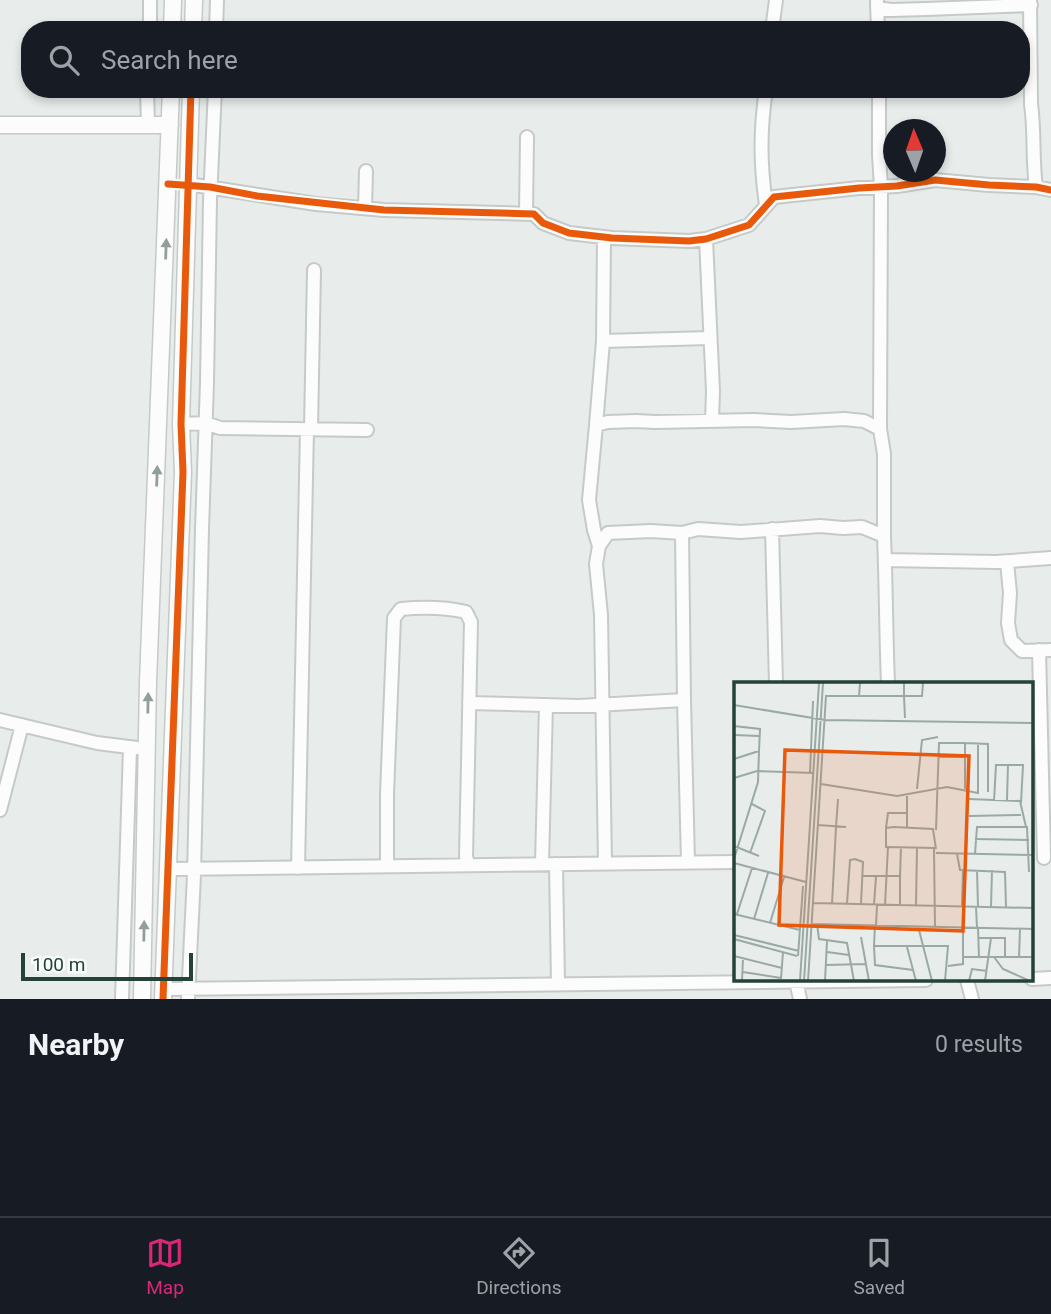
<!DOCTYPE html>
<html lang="en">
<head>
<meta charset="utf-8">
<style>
	:root { --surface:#171b24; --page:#242831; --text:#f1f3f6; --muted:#9ea1a6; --line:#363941; --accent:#db2777 }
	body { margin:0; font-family:Roboto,sans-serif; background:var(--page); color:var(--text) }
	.compass { position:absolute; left:883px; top:119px; width:63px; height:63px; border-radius:50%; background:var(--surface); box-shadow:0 4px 10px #0003; rotate:358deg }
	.scale { position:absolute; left:21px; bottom:18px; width:172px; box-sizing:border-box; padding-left:7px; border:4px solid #24423a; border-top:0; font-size:19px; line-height:24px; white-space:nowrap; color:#24423a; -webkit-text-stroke:5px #f7fbf9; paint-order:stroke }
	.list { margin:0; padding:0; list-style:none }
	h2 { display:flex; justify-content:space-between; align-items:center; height:91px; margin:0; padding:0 28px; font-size:30px }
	h2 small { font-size:23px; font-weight:400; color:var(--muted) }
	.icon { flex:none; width:38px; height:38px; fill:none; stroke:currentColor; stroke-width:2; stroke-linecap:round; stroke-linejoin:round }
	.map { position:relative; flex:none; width:1051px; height:999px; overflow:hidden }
	.search { position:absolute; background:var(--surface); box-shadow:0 4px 10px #0003; left:21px; right:21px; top:21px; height:77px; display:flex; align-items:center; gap:18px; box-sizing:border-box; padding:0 24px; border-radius:28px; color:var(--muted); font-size:26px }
	.sheet { height:217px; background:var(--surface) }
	nav { display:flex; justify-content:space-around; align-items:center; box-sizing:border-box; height:98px; border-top:2px solid var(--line); background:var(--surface); font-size:19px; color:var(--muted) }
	nav a { display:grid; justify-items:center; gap:4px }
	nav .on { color:var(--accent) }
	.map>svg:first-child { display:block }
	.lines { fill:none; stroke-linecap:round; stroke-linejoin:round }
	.minor-casing { stroke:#c5cac8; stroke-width:16 }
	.tertiary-casing { stroke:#c5cac8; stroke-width:19 }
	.minor { stroke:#fcfcfc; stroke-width:12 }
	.tertiary { stroke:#fcfcfc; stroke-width:16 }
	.cycleway-casing { stroke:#f7fbf9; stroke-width:11 }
	.cycleway { stroke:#e8590c; stroke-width:7 }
	.oneway { fill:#909f9b }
	.inset-road { fill:none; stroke:#9aa9a4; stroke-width:2 }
	.view { fill:#e8590c; fill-opacity:0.15; stroke:#e8590c; stroke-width:3.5 }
	.inset-edge { fill:none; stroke:#24423a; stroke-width:3.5 }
</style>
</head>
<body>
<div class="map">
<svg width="1051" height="999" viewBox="0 0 1051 999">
	<rect width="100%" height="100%" fill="#e8edeb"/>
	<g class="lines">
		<!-- minor casing -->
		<g class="minor-casing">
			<path id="minor" d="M 1030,0 L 1031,104 C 1035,131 1032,159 1036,187
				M 877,2 L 878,30
				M 877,8 L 891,10 L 926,9 L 1031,5
				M 150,30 L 150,0
				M 216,30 L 217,0
				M 772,30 L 776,0
				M 147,89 L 148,125
				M 766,89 C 760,131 760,163 766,205
				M 879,89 L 879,155 L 881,187 L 880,429
				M 188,184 L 316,204 L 384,210 L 534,214 L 543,223 L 569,233 L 612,238 L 689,241 L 706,239 L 749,225 L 774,197 L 859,188 L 897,186 L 935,180 L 989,185 L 1036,187 L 1051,190
				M 365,208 L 366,171
				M 526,214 L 527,137
				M 706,239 L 713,391 L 712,421
				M 603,341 L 604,237
				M 181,424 L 206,423 L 220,428 L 367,430
				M 596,425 L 603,341 L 709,338
				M 311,429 L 314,270
				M 772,529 L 776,684
				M 682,533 L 684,700
				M 599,546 L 594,530 L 589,500 L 596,425 L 608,422 L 636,421 L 655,422 L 754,420 L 791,422 L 844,419 L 864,421 L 880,429 L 884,454 L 884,536
				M 885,560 L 996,562 L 1051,558
				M 1007,562 L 1010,593 L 1008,623 L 1011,640 L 1022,651 L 1051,650
				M 1039,650 L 1044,858
				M 469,703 L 579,706 L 684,700 L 688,862
				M 0,720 L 97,743 L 137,748
				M 0,810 L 22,725
				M 542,864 L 546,705
				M 556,864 L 558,984
				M 605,864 L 601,615 L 596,564 L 599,546 L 608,533 L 651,531 L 682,533 L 698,529 L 741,532 L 820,526 L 843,528 L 862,527 L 884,536 C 886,585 886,634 888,684
				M 387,866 L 387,794 L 394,618 L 401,609 C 423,607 444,607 466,612 L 471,622 L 466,856 L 468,865
				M 298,868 L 307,429
				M 169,869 L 736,862
				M 1032,979 L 1051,978
				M 967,980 L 972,999
				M 796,981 L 800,999
				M 164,989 L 926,980
				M 122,999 L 130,748
				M 188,999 L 194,875 L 202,529 L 207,383 L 210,200 L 215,89"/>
		</g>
		<!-- tertiary casing -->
		<g class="tertiary-casing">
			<path id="tertiary" d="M 172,30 L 173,0
				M 193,30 L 194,0
				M 0,125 L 170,125
				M 142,999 L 148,682 L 171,89
				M 163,999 L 183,472 L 181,424 L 191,89"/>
		</g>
		<!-- minor -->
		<use href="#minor" class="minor"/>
		<!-- tertiary -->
		<use href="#tertiary" class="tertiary"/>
		<!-- cycleway casing -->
		<g class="cycleway-casing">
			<path id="cycleway" d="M 168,184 L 210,187 L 257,196 L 384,210 L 534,214 L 543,223 L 569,233 L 612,238 L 689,241 L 706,239 L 749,225 L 774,197 L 859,188 L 897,186 L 935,180 L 989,185 L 1036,187 L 1051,190
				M 163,999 L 183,472 L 181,424 L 191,89"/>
		</g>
		<!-- cycleway -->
		<use href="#cycleway" class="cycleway"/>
	</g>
	<!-- one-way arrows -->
	<defs><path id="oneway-solid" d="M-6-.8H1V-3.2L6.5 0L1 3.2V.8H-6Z" transform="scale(1.75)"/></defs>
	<g class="oneway">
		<use href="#oneway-solid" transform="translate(166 249) rotate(-88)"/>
		<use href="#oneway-solid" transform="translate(157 476) rotate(-88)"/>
		<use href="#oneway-solid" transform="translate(148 703) rotate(-89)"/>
		<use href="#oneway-solid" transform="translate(144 931) rotate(-89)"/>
	</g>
	<!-- overview -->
	<g transform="translate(734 682)">
		<rect width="299" height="299" fill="#e8edeb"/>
		<path class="inset-road" d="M 170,1 L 170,14 L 188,14 L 189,1M 125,14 L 170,14 L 171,36M 0,23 L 91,38 L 300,41M 0,44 L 26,47 L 25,69M 0,53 L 25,54M 231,61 L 254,62 L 254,110M 204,75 L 231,75M 0,77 L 25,69 L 24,100 L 0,177M 76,91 L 79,19M 0,96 L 23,89 L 80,91M 87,102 L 163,114 L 213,105 L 244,111 L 244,62M 183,107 L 188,58 L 204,55M 173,114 L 173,146M 235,117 L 286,119 L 292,145M 273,118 L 274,82M 260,119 L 262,83 L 289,83 L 287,121M 235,134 L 287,133M 84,143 L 112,145M 102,145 L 104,117M 152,146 L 154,131 L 173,131M 202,148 L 205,61 L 231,61 L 231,107M 241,157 L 295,158M 0,164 L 25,174M 152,166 L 152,146 L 160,145 L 199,147 L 202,167M 16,171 L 31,129 L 18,122M 202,171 L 300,173M 223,172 L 226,188 L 271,190 L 272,225M 241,172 L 243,145 L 293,145 L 295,190M 0,181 L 72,200M 243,188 L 244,225M 129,194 L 166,194 L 166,223M 166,194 L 167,165M 79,221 L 300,226M 98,222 L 102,145M 113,222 L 116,178 L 121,177 L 129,180 L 127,222M 140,222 L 142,195M 151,223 L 154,165 L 200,166 L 201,245M 182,223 L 183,165M 228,224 L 229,188M 242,225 L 243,246M 257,225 L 258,188M 0,232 L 66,248M 3,232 L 18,186M 20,237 L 34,191M 36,241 L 50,195M 78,242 L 300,247M 83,242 L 85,257 L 113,261 L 120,299M 141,243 L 140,264 L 214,264 L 211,299M 142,244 L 143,223M 184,244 L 198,299M 244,246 L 245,275M 0,253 L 65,269M 127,255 L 135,299M 244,256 L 271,256 L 271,276M 0,257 L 63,274M 140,264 L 141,283 L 179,288M 173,265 L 182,299M 93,270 L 115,273M 0,274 L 48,286M 64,274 L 69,204M 230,275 L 300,275M 260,275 L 269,287 L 296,299M 285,276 L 286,247M 92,283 L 132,282M 214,284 L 229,282 L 229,246M 9,290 L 47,296M 47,297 L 49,270M 8,299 L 9,276M 66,299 L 85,1M 70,299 L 89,1M 74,299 L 92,14 L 125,14 L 126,1M 91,299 L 93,259M 235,299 L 238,287 L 253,289M 251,299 L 257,256"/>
		<path class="view" d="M 51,68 L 235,74 L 229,249 L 45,243 Z"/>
		<rect width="299" height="299" class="inset-edge"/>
	</g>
</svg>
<svg class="compass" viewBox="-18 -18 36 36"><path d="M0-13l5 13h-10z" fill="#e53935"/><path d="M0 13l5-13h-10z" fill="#9ea1a6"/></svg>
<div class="scale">100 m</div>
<div class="search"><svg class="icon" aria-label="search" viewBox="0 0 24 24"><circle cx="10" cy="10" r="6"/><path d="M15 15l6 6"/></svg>Search here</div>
</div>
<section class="sheet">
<h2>Nearby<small>0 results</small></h2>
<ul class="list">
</ul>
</section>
<nav>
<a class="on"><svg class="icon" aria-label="map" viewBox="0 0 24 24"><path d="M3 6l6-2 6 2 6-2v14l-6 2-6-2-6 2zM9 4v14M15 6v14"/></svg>Map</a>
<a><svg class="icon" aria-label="directions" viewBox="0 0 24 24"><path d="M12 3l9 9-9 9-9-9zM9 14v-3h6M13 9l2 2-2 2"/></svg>Directions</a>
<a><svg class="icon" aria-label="saved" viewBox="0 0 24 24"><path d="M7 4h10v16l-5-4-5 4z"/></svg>Saved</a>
</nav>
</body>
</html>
